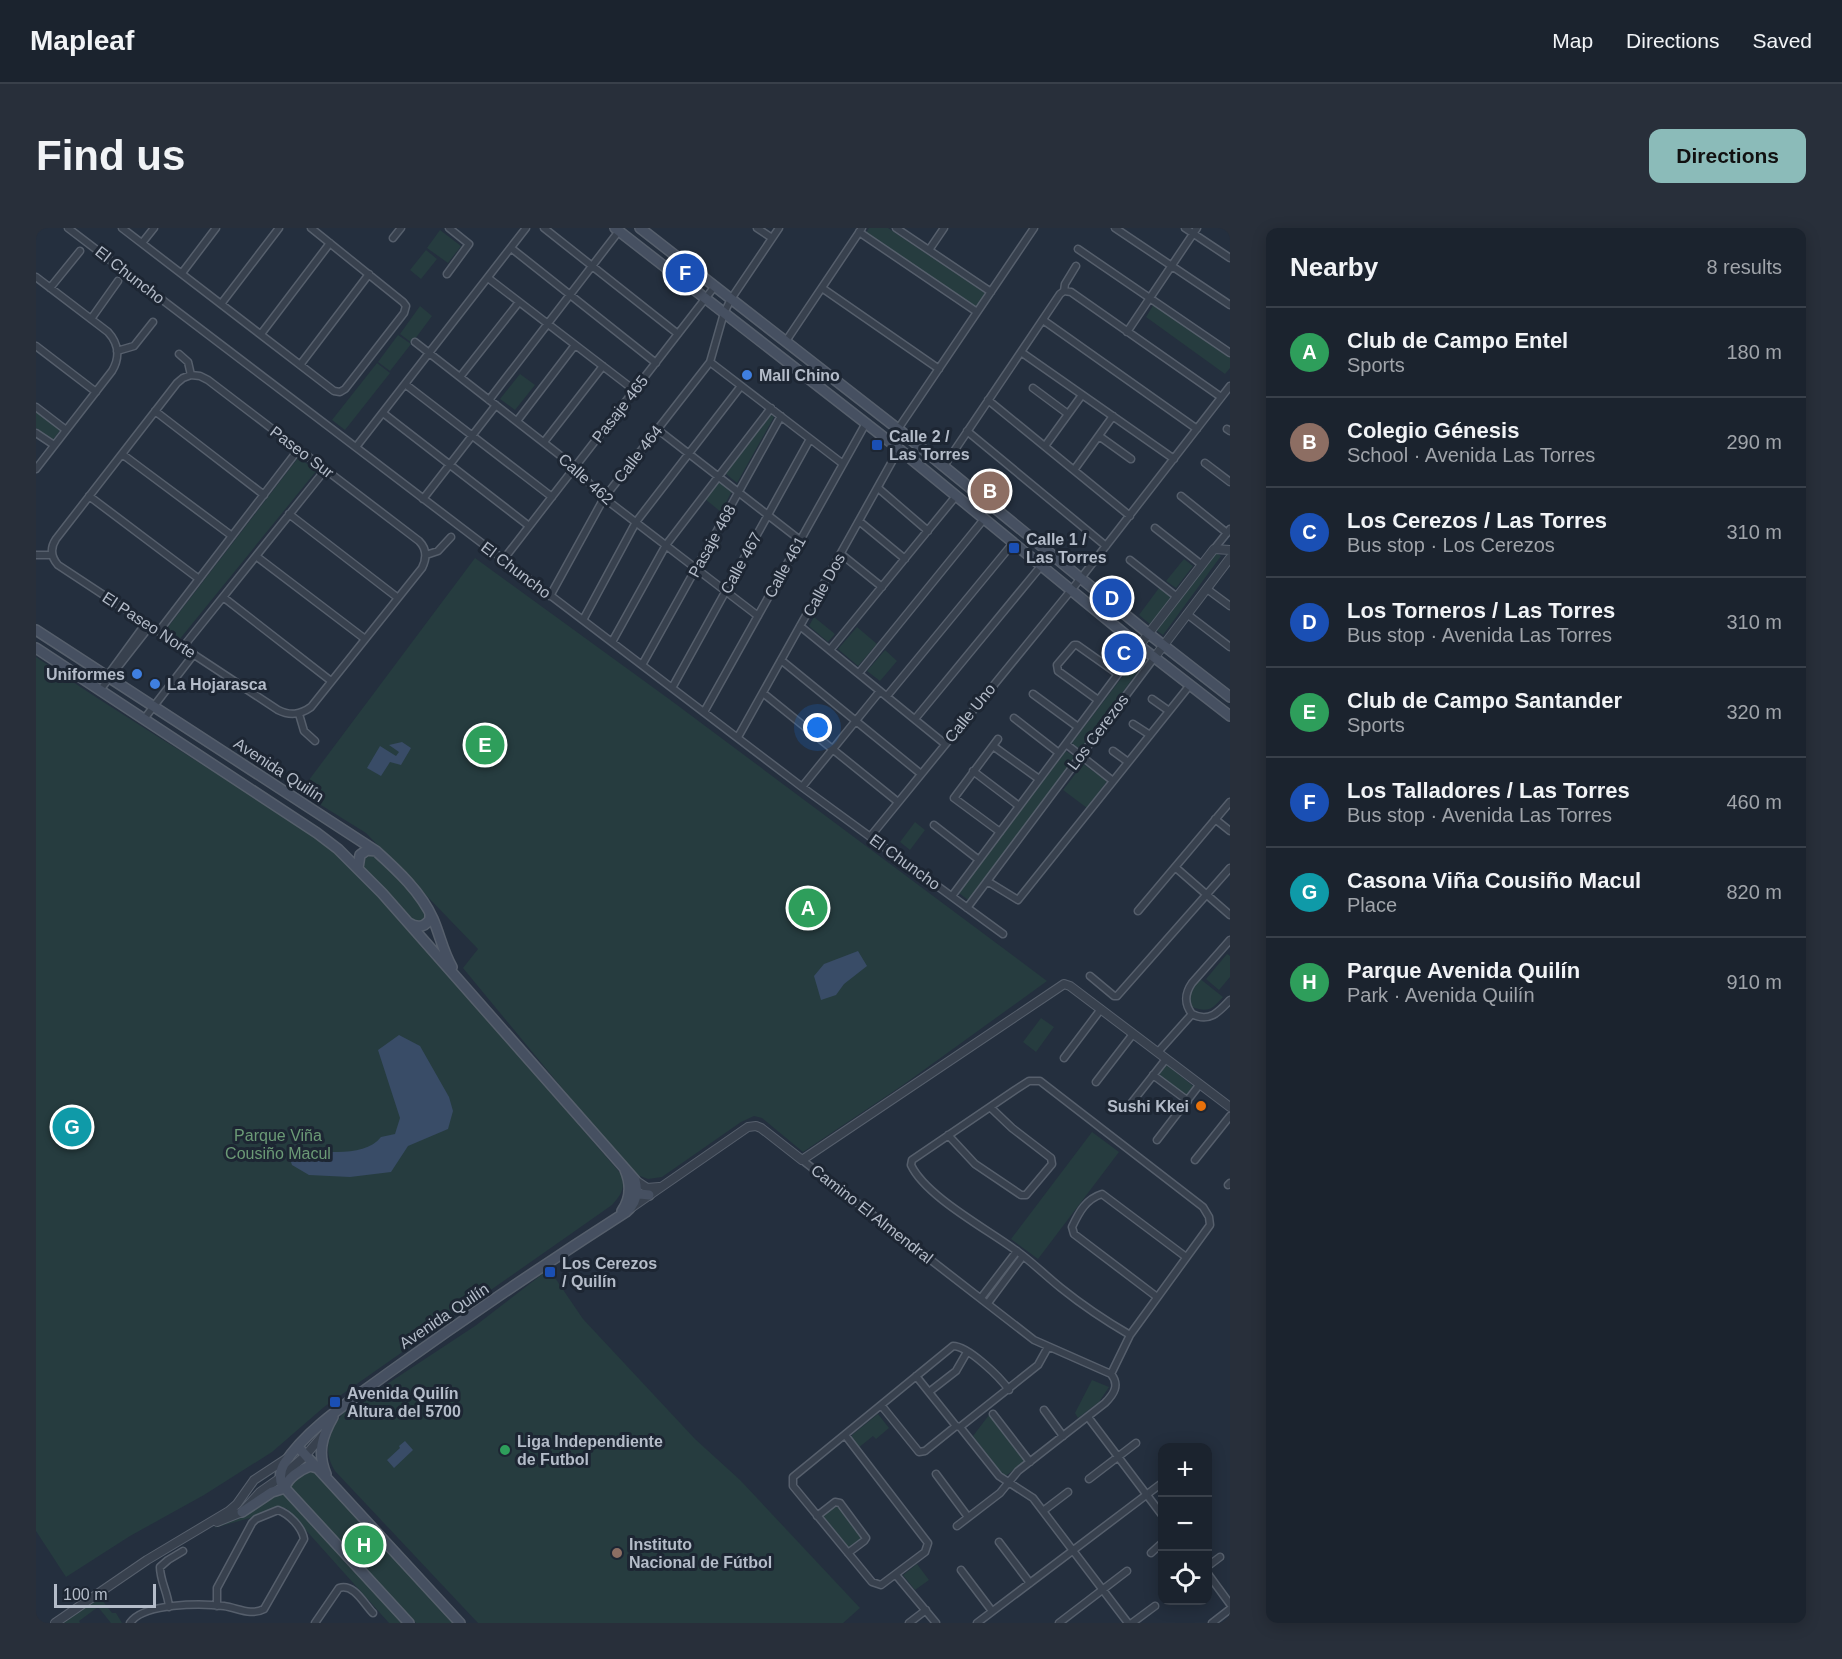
<!DOCTYPE html>
<html lang="en">
<head>
<meta charset="utf-8">
<style>
	:root { --surface:#1b232e; --page:#282f3a; --text:#f1f3f6; --muted:#a0a4aa; --line:#39404a; --accent:#8bbbb9 }
	body { margin:0; font-family:Helvetica,sans-serif; background:var(--page); color:var(--text) }
	.controls { position:absolute; right:18px; bottom:18px; display:grid; overflow:hidden; border-radius:12px; box-shadow:0 3px 15px #0003 }
	.controls button { width:54px; height:54px; display:grid; place-items:center; padding:0; border:0; border-bottom:2px solid var(--line); background:var(--surface); color:var(--text); font:30px sans-serif }
	.scale { position:absolute; left:18px; bottom:15px; width:102px; box-sizing:border-box; padding-left:6px; border:3px solid #b4bcc9; border-top:0; font-size:16px; line-height:21px; white-space:nowrap; color:#b4bcc9; -webkit-text-stroke:4px #1d2633; paint-order:stroke }
	.you { position:absolute; left:782px; top:500px; width:21px; height:21px; margin:-15px; border:4px solid #fff; border-radius:50%; background:#1a73e8; box-shadow:0 0 0 9px #1a73e833 }
	.badge { display:grid; place-items:center; width:39px; height:39px; border-radius:50%; background:var(--accent); color:#fff; font-size:20px; font-weight:700 }
	.pin { position:absolute; translate:-50% -50%; border:3px solid #fff; box-shadow:0 2px 6px #0006 }
	.list { margin:0; padding:0; list-style:none }
	h2 { display:flex; justify-content:space-between; align-items:center; height:78px; margin:0; padding:0 24px; font-size:26px }
	h2 small { font-size:20px; font-weight:400; color:var(--muted) }
	.list li { display:grid; grid-template-columns:39px 1fr auto; gap:18px; align-items:center; box-sizing:border-box; height:90px; padding:0 24px; border-top:2px solid var(--line) }
	.list b { display:block; font-size:22px; white-space:nowrap }
	.list p { margin:0; font-size:20px; white-space:nowrap; color:var(--muted) }
	.list em { font-size:20px; font-style:normal; color:var(--muted) }
	.icon { flex:none; width:33px; height:33px; fill:none; stroke:currentColor; stroke-width:2; stroke-linecap:round; stroke-linejoin:round }
	.map { position:relative; flex:none; width:1194px; height:1395px; overflow:hidden; border-radius:12px }
	header { display:flex; align-items:center; gap:36px; box-sizing:border-box; height:84px; padding:0 30px; background:var(--surface); border-bottom:2px solid var(--line) }
	header strong { font-size:28px }
	nav { display:flex; gap:33px; margin-inline-start:auto; font-size:21px }
	.intro { display:flex; align-items:center; justify-content:space-between; box-sizing:border-box; height:144px; padding:0 36px }
	h1 { margin:0; font-size:42px }
	.button { padding:15px 27px; border-radius:12px; background:var(--accent); color:#111; font-size:21px; font-weight:700 }
	main { display:flex; gap:36px; padding:0 36px }
	aside { flex:1; background:var(--surface); border-radius:12px; box-shadow:0 3px 15px #0003 }
	.map>svg:first-child { display:block }
	.green { fill:#263c3f }
	.water { fill:#394c67 }
	.lines { fill:none; stroke-linecap:round; stroke-linejoin:round }
	.minor-casing { stroke:#565f6c; stroke-width:9 }
	.tertiary-casing { stroke:#565f6c; stroke-width:10 }
	.secondary-casing { stroke:#565f6c; stroke-width:12 }
	.minor { stroke:#38414e; stroke-width:6 }
	.tertiary { stroke:#38414e; stroke-width:8 }
	.secondary { stroke:#465061; stroke-width:9 }
	.shop-dot { fill:#3f7fe0; stroke:#1d2633; stroke-width:2 }
	.transit-dot { fill:#1a4fb4; stroke:#1d2633; stroke-width:2 }
	.food-dot { fill:#e8710a; stroke:#1d2633; stroke-width:2 }
	.leisure-dot { fill:#2e9e5b; stroke:#1d2633; stroke-width:2 }
	.education-dot { fill:#8d6e63; stroke:#1d2633; stroke-width:2 }
	.labels { text-anchor:middle; dominant-baseline:central; stroke-width:6; stroke-linejoin:round; paint-order:stroke }
	.street-label { font-size:16px; fill:#b4bcc9; stroke:#1d2633 }
	.poi-label { font-size:16px; font-weight:bold; fill:#b4bcc9; stroke:#1d2633; text-anchor:start }
	.park-label { font-size:16px; fill:#6b9a76; stroke:#1d2633 }
</style>
</head>
<body>
<header>
<strong>Mapleaf</strong>
<nav><a>Map</a><a>Directions</a><a>Saved</a></nav>
</header>
<div class="intro"><h1>Find us</h1><a class="button">Directions</a></div>
<main>
<div class="map">
<svg width="1194" height="1395" viewBox="0 0 1194 1395">
	<rect width="100%" height="100%" fill="#242f3e"/>
	<!-- green -->
	<path class="green" d="M 833,0 L 852,0 L 949,65 L 940,80 L 830,5 Z
		M 404,2 L 425,18 L 412,35 L 391,20 Z
		M 390,22 L 401,31 L 385,51 L 374,42 Z
		M 1118,76 L 1194,129 L 1194,140 L 1189,146 L 1110,89 Z
		M 384,78 L 396,88 L 376,115 L 364,106 Z
		M 362,107 L 375,116 L 354,143 L 342,134 Z
		M 341,135 L 354,145 L 309,202 L 296,192 Z
		M 484,146 L 499,157 L 479,182 L 464,171 Z
		M 0,184 L 24,202 L 17,212 L 0,200 Z
		M 734,186 L 738,189 L 701,255 L 689,245 Z
		M 262,230 L 281,242 L 143,412 L 129,403 Z
		M 683,252 L 696,263 L 685,284 L 669,271 Z
		M 1180,325 L 1185,328 L 1127,407 L 1120,402 Z
		M 439,330 L 633,471 L 1011,753 L 867,857 L 767,924 L 726,890 L 718,888 L 705,894 L 626,949 L 612,951 L 596,945 L 427,740 L 442,721 L 330,605 L 264,564 Z
		M 1148,331 L 1157,338 L 1140,360 L 1130,353 Z
		M 1123,360 L 1135,369 L 1115,397 L 1103,387 Z
		M 778,389 L 799,406 L 792,414 L 773,398 Z
		M 821,399 L 841,416 L 822,438 L 802,421 Z
		M 849,422 L 861,433 L 844,453 L 831,443 Z
		M 0,429 C 58,469 118,506 178,544 C 223,572 271,599 311,634 L 423,758 L 585,946 C 590,960 585,967 576,977 L 288,1179 L 236,1224 L 168,1267 L 94,1308 L 30,1349 L 0,1303 Z
		M 1100,431 L 1107,436 L 1045,522 L 1036,515 Z
		M 1030,523 L 1040,530 L 932,672 L 923,665 Z
		M 1047,536 L 1071,553 L 1051,580 L 1027,562 Z
		M 879,594 L 889,602 L 874,622 L 864,614 Z
		M 334,627 C 353,635 379,669 389,686 L 388,694 L 376,694 L 327,641 L 326,633 Z
		M 1191,726 L 1194,728 L 1194,749 L 1183,762 L 1170,751 Z
		M 1163,750 L 1187,769 C 1176,781 1173,785 1156,779 C 1152,767 1155,761 1163,750 Z
		M 1005,790 L 1018,799 L 1000,824 L 987,814 Z
		M 1130,836 L 1157,858 L 1149,869 L 1122,846 Z
		M 1056,904 L 1083,924 L 1002,1031 L 975,1011 Z
		M 513,1041 L 547,1091 L 659,1211 L 704,1252 L 824,1380 L 807,1395 L 442,1395 L 299,1243 C 286,1222 293,1204 307,1185 L 439,1098 Z
		M 1056,1152 L 1073,1159 L 1063,1174 L 1042,1190 L 1039,1185 Z
		M 842,1186 L 853,1200 L 840,1211 L 837,1208 L 822,1220 L 816,1212 L 816,1207 Z
		M 953,1187 L 991,1233 L 968,1249 L 937,1208 Z
		M 276,1240 L 282,1243 L 416,1395 L 380,1395 L 254,1260 L 253,1256 Z
		M 244,1261 L 256,1273 L 366,1395 L 353,1395 L 250,1280 L 178,1300 L 235,1262 Z
		M 799,1276 L 802,1276 L 828,1310 L 814,1321 L 786,1287 Z
		M 881,1336 L 893,1352 L 879,1362 L 867,1347 Z
		M 63,1368 L 76,1385 L 80,1385 L 86,1395 L 75,1395 L 62,1379 L 43,1393 L 44,1395 L 22,1395 Z"/>
	<!-- water -->
	<path class="water" d="M 366,514 L 375,520 L 365,537 L 354,534 L 345,548 L 331,540 L 344,518 L 360,528 L 363,524 L 353,517 Z
		M 822,723 L 831,738 L 808,756 L 800,767 L 785,772 L 778,748 L 788,736 Z
		M 363,807 L 384,818 L 413,869 L 417,883 L 412,901 L 372,918 L 355,944 L 314,949 L 273,947 L 256,937 L 253,928 L 262,920 C 286,924 329,930 345,909 L 359,906 L 364,890 L 342,822 Z
		M 369,1213 L 377,1222 L 358,1240 L 351,1232 L 364,1220 L 363,1218 Z"/>
	<g class="lines">
		<!-- minor casing -->
		<g class="minor-casing">
			<path id="minor" d="M 32,0 L 766,559 L 967,706
				M 86,0 L 298,163 L 304,164 L 309,161 L 368,85 L 370,78 L 367,74 L 275,0
				M 508,0 L 642,106
				M 721,0 L 736,10
				M 860,0 L 955,64
				M 1079,0 L 1194,77
				M 1149,0 L 1194,30
				M 823,4 L 941,84
				M 357,10 L 365,0
				M 106,15 L 118,0
				M 475,20 L 620,135
				M 1042,21 L 1194,125
				M 893,22 L 908,0
				M 146,45 L 180,0
				M 411,46 L 433,16 L 413,0
				M 0,49 L 72,104 C 83,116 84,130 76,143 L 0,241
				M 452,50 L 598,162
				M 14,60 L 44,23
				M 786,60 L 903,141
				M 1028,63 L 1035,64 L 1185,169
				M 185,76 L 243,0
				M 55,91 L 82,53
				M 1007,92 L 1161,201
				M 1091,104 L 1161,0
				M 225,106 L 294,15
				M 750,113 L 826,0
				M 379,114 L 530,232 L 568,270 L 722,388
				M 0,118 L 60,164
				M 81,123 L 98,118 L 117,94
				M 985,124 L 1138,231
				M 143,126 L 152,134 L 155,147
				M 674,134 L 807,236
				M 264,137 L 333,46
				M 155,147 L 164,148 L 172,152 L 383,313 C 391,321 391,330 386,340 L 275,479 C 264,487 254,488 242,482 L 22,337 C 15,329 14,320 20,311 L 141,155 L 147,150 Z
				M 424,149 L 483,74
				M 369,156 L 516,269
				M 997,160 L 1032,186
				M 453,172 L 583,3
				M 952,172 L 1094,288
				M 0,179 L 30,202
				M 119,183 L 228,267
				M 347,185 L 493,298
				M 481,193 L 539,117
				M 621,201 L 764,312
				M 1191,201 L 1194,203
				M 931,203 L 1070,318
				M 0,205 L 18,217
				M 1063,208 L 1095,231
				M 508,214 L 567,138
				M 1009,218 L 1046,167
				M 320,219 L 490,0
				M 86,226 L 196,308
				M 1169,235 L 1194,254
				M 908,238 L 1024,66 L 1028,63 L 1029,56 L 1040,38
				M 1038,242 L 1077,188
				M 842,260 L 892,303
				M 53,268 L 163,351
				M 1145,268 L 1191,305
				M 387,271 L 460,177
				M 253,286 L 362,370
				M 823,293 L 869,331
				M 1119,300 L 1166,337
				M 1178,321 L 1194,301
				M 805,326 L 846,359
				M 0,327 L 16,327
				M 390,327 L 402,323 L 415,309
				M 220,328 L 329,411
				M 467,332 L 679,58
				M 1094,332 L 1141,369
				M 1171,361 L 1194,378
				M 514,368 L 568,270 L 674,134 L 688,85 L 695,71 L 743,0
				M 187,369 L 295,453
				M 1151,386 L 1194,419
				M 547,392 L 600,294 L 705,158
				M 764,398 L 909,516
				M 123,403 L 262,222
				M 576,414 L 630,317 L 735,180
				M 147,419 L 289,242
				M 794,422 L 920,268
				M 745,432 L 885,546
				M 606,437 L 745,188
				M 75,443 L 110,395
				M 823,445 L 948,291
				M 636,460 L 774,211
				M 64,462 L 114,398
				M 727,465 L 862,574
				M 997,466 L 1042,499
				M 851,468 L 977,315
				M 1116,471 L 1133,483
				M 1062,472 L 1022,443 L 1021,437 L 1038,417 L 1041,417 L 1082,446
				M 668,484 L 830,195
				M 263,486 L 268,503 L 279,513
				M 978,490 L 1023,525
				M 108,491 L 158,426
				M 879,491 L 1005,338
				M 1097,496 L 1114,507
				M 702,509 L 863,221 L 862,201 L 998,0
				M 962,511 L 918,570 L 964,604
				M 1030,516 L 1077,553
				M 957,518 L 1003,551
				M 1077,523 L 1092,534
				M 937,543 L 983,578
				M 766,559 L 844,463
				M 1179,591 L 1194,603
				M 898,597 L 943,632
				M 834,609 L 1045,350 L 1194,158
				M 1139,639 L 1194,687
				M 951,653 L 982,672 L 1154,457
				M 916,668 L 1103,418
				M 931,680 L 1118,430
				M 1102,683 L 1194,574
				M 1194,712 L 1156,755 C 1149,765 1148,776 1156,786 C 1173,795 1183,784 1194,772
				M 1054,748 L 1078,768 L 1081,768 L 1194,640
				M 1122,824 L 1156,786
				M 1028,830 L 1065,781
				M 1117,847 L 1152,873
				M 1060,854 L 1097,806
				M 1093,878 L 1130,831
				M 912,907 L 939,936 L 985,967 L 990,967 L 1016,936 L 1015,930 L 976,900 L 954,879
				M 1121,912 L 1164,856
				M 766,932 L 998,1112 L 1075,1146 C 1084,1157 1078,1166 1069,1175 L 982,1243 L 964,1265 L 921,1298
				M 1159,932 L 1194,888
				M 1192,957 L 1194,955
				M 1121,1069 L 1038,1006 L 1036,999 C 1043,984 1050,971 1066,966 L 1150,1029
				M 945,1070 L 981,1023
				M 952,1075 L 987,1028
				M 1075,1146 L 1094,1107 L 1174,997 L 1173,989 L 1167,979 L 1004,853 L 993,853 L 979,862 L 876,932 L 875,937 C 890,969 953,1002 982,1024 C 997,1035 1010,1048 1025,1060 C 1046,1077 1070,1093 1094,1107
				M 880,1148 L 920,1198 L 924,1199
				M 893,1164 L 920,1143 L 931,1124
				M 845,1177 L 883,1224 L 889,1223 L 920,1198
				M 1008,1182 L 1027,1208
				M 957,1186 L 994,1234
				M 1052,1189 L 1126,1287
				M 924,1199 L 963,1248 L 997,1270 L 1092,1395
				M 924,1199 L 1002,1137 L 1012,1119
				M 809,1207 L 892,1315 L 889,1324 L 845,1357 L 836,1354 L 757,1258 L 757,1249 L 917,1118 C 932,1118 964,1149 973,1162
				M 900,1246 L 932,1289
				M 1053,1251 L 1100,1215
				M 1007,1283 L 1032,1264
				M 781,1288 L 799,1274 L 804,1275 L 830,1310 L 828,1313 L 812,1325
				M 963,1314 L 994,1355
				M 1115,1325 L 1126,1315
				M 1172,1338 L 1184,1329
				M 925,1342 L 956,1383
				M 1172,1346 L 1194,1376
				M 860,1347 L 900,1395
				M 133,1379 C 132,1365 124,1353 124,1339 L 132,1332 L 147,1323
				M 94,1395 C 107,1375 165,1375 188,1378 C 202,1380 215,1388 228,1381 L 268,1311 C 266,1299 253,1286 242,1282 L 220,1291 L 216,1295 L 181,1360 L 181,1378
				M 279,1395 L 303,1360 C 318,1355 328,1376 337,1385
				M 873,1395 L 890,1382
				M 941,1395 L 1126,1255
				M 1023,1395 L 1091,1343
				M 1096,1395 L 1119,1378
				M 1176,1395 L 1194,1381"/>
		</g>
		<!-- tertiary casing -->
		<g class="tertiary-casing">
			<path id="tertiary" d="M 1103,418 L 1178,321 L 1194,322
				M 1118,430 L 1194,330
				M 599,952 L 611,960 L 623,959
				M 595,980 L 712,899 L 720,898 L 725,900 L 766,932 L 1028,756 L 1034,758 L 1194,879
				M 181,1294 L 206,1284 L 224,1264 L 244,1250 L 269,1228 L 287,1207
				M 19,1395 L 111,1332 L 193,1283 L 201,1276 L 218,1252 L 253,1229"/>
		</g>
		<!-- secondary casing -->
		<g class="secondary-casing">
			<path id="secondary" d="M 579,0 L 863,221 L 1096,412 L 1194,488
				M 604,0 L 862,201 L 1113,406 L 1194,469
				M 0,402 L 340,623 C 361,642 385,664 397,691 C 404,707 407,724 416,739
				M 0,420 L 281,605 L 302,621 L 346,665 L 599,952 C 602,964 600,976 590,984 C 509,1036 429,1090 351,1146 C 317,1171 271,1200 248,1236 C 244,1243 243,1249 246,1257 L 373,1395
				M 322,640 L 324,627 L 331,622 L 340,623
				M 373,695 C 381,700 388,700 394,691 L 394,685
				M 596,962 L 604,966 L 613,967
				M 586,983 C 595,970 595,956 589,942
				M 262,1219 L 424,1395
				M 290,1246 C 281,1225 286,1208 297,1189
				M 249,1260 C 251,1250 264,1242 274,1238 L 281,1240
				M 206,1284 L 236,1264 L 249,1260"/>
		</g>
		<!-- minor -->
		<use href="#minor" class="minor"/>
		<!-- tertiary -->
		<use href="#tertiary" class="tertiary"/>
		<!-- secondary -->
		<use href="#secondary" class="secondary"/>
	</g>
	<!-- markers -->
	<g class="shop-dot">
		<circle cx="711" cy="147" r="6"/>
		<circle cx="101" cy="446" r="6"/>
		<circle cx="119" cy="456" r="6"/>
	</g>
	<g class="transit-dot">
		<rect x="835" y="211" width="12" height="12" rx="3"/>
		<rect x="972" y="314" width="12" height="12" rx="3"/>
		<rect x="508" y="1038" width="12" height="12" rx="3"/>
		<rect x="293" y="1168" width="12" height="12" rx="3"/>
	</g>
	<circle class="food-dot" cx="1165" cy="878" r="6"/>
	<circle class="leisure-dot" cx="469" cy="1222" r="6"/>
	<circle class="education-dot" cx="581" cy="1325" r="6"/>
	<g class="labels">
		<!-- street labels -->
		<g class="street-label">
			<text transform="translate(94 47) rotate(38)">El Chuncho</text>
			<text transform="translate(584 181) rotate(-52)">Pasaje 465</text>
			<text transform="translate(266 224) rotate(37)">Paseo Sur</text>
			<text transform="translate(602 226) rotate(-52)">Calle 464</text>
			<text transform="translate(550 251) rotate(42)">Calle 462</text>
			<text transform="translate(676 313) rotate(-61)">Pasaje 468</text>
			<text transform="translate(705 335) rotate(-61)">Calle 467</text>
			<text transform="translate(749 339) rotate(-61)">Calle 461</text>
			<text transform="translate(480 342) rotate(37)">El Chuncho</text>
			<text transform="translate(788 357) rotate(-61)">Calle Dos</text>
			<text transform="translate(113 397) rotate(33)">El Paseo Norte</text>
			<text transform="translate(934 485) rotate(-51)">Calle Uno</text>
			<text transform="translate(1062 504) rotate(-53)">Los Cerezos</text>
			<text transform="translate(243 542) rotate(33)">Avenida Quilín</text>
			<text transform="translate(869 634) rotate(36)">El Chuncho</text>
			<text transform="translate(836 986) rotate(38)">Camino El Almendral</text>
			<text transform="translate(408 1088) rotate(-34)">Avenida Quilín</text>
		</g>
		<!-- poi labels -->
		<g class="poi-label">
			<text x="723" y="147">Mall Chino</text>
			<text x="853" y="208">Calle 2 /<tspan x="853" dy="18">Las Torres</tspan></text>
			<text x="990" y="311">Calle 1 /<tspan x="990" dy="18">Las Torres</tspan></text>
			<text x="89" y="446" text-anchor="end">Uniformes</text>
			<text x="131" y="456">La Hojarasca</text>
			<text x="1153" y="878" text-anchor="end">Sushi Kkei</text>
			<text x="526" y="1035">Los Cerezos<tspan x="526" dy="18">/ Quilín</tspan></text>
			<text x="311" y="1165">Avenida Quilín<tspan x="311" dy="18">Altura del 5700</tspan></text>
			<text x="481" y="1213">Liga Independiente<tspan x="481" dy="18">de Futbol</tspan></text>
			<text x="593" y="1316">Instituto<tspan x="593" dy="18">Nacional de Fútbol</tspan></text>
		</g>
		<!-- park labels -->
		<g class="park-label">
			<text x="242" y="907">Parque Viña<tspan x="242" dy="18">Cousiño Macul</tspan></text>
		</g>
	</g>
</svg>
<div class="controls">
<button>+</button>
<button>−</button>
<button><svg class="icon" aria-label="locate" viewBox="0 0 24 24"><circle cx="12" cy="12" r="6"/><path d="M12 2v4M12 18v4M2 12h4M18 12h4"/></svg></button>
</div>
<div class="scale">100 m</div>
<div class="you"></div>
<div class="pin badge" style="left:772px;top:680px;background:#2e9e5b">A</div>
<div class="pin badge" style="left:954px;top:263px;background:#8d6e63">B</div>
<div class="pin badge" style="left:1088px;top:425px;background:#1a4fb4">C</div>
<div class="pin badge" style="left:1076px;top:370px;background:#1a4fb4">D</div>
<div class="pin badge" style="left:449px;top:517px;background:#2e9e5b">E</div>
<div class="pin badge" style="left:649px;top:45px;background:#1a4fb4">F</div>
<div class="pin badge" style="left:36px;top:899px;background:#0f9aa8">G</div>
<div class="pin badge" style="left:328px;top:1317px;background:#2e9e5b">H</div>
</div>
<aside>
<h2>Nearby<small>8 results</small></h2>
<ul class="list">
<li><span class="badge" style="background:#2e9e5b">A</span><div><b>Club de Campo Entel</b><p>Sports</p></div><em>180 m</em></li>
<li><span class="badge" style="background:#8d6e63">B</span><div><b>Colegio Génesis</b><p>School · Avenida Las Torres</p></div><em>290 m</em></li>
<li><span class="badge" style="background:#1a4fb4">C</span><div><b>Los Cerezos / Las Torres</b><p>Bus stop · Los Cerezos</p></div><em>310 m</em></li>
<li><span class="badge" style="background:#1a4fb4">D</span><div><b>Los Torneros / Las Torres</b><p>Bus stop · Avenida Las Torres</p></div><em>310 m</em></li>
<li><span class="badge" style="background:#2e9e5b">E</span><div><b>Club de Campo Santander</b><p>Sports</p></div><em>320 m</em></li>
<li><span class="badge" style="background:#1a4fb4">F</span><div><b>Los Talladores / Las Torres</b><p>Bus stop · Avenida Las Torres</p></div><em>460 m</em></li>
<li><span class="badge" style="background:#0f9aa8">G</span><div><b>Casona Viña Cousiño Macul</b><p>Place</p></div><em>820 m</em></li>
<li><span class="badge" style="background:#2e9e5b">H</span><div><b>Parque Avenida Quilín</b><p>Park · Avenida Quilín</p></div><em>910 m</em></li>
</ul>
</aside>
</main>
</body>
</html>
